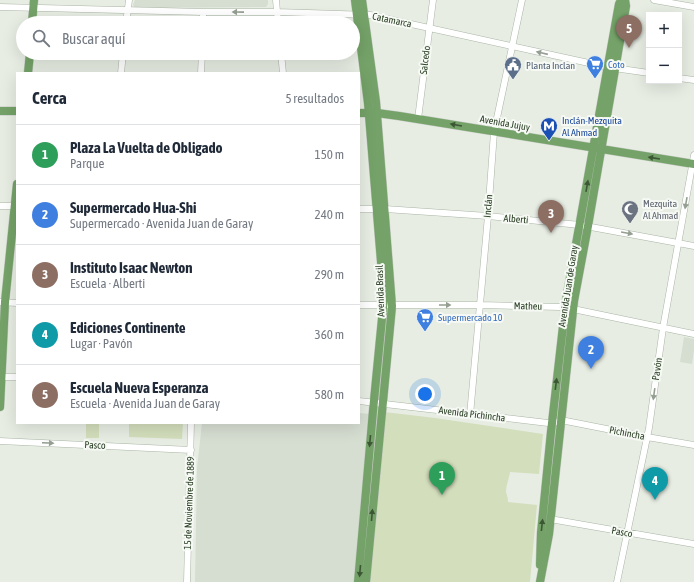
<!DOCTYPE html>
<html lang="es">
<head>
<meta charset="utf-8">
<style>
	:root { --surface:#fff; --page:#f6f6f7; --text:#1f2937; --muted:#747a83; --line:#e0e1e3; --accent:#7d4077 }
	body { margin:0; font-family:"Asap Condensed",sans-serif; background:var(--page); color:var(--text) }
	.controls { position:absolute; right:12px; top:12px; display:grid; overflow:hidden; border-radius:0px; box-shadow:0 4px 16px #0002 }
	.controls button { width:36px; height:36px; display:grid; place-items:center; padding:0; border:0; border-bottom:1px solid var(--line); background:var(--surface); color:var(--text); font:20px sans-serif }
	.you { position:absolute; left:425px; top:394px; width:14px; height:14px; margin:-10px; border:3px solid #fff; border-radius:50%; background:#1a73e8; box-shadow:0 0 0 6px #1a73e833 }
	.badge { display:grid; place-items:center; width:26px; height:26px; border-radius:50%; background:var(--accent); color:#fff; font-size:13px; font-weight:700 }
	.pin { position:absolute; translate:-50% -33px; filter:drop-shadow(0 1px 2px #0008) }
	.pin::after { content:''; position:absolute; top:21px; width:14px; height:12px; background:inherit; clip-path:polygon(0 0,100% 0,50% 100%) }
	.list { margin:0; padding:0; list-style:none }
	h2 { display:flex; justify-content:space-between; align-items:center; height:52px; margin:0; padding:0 16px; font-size:17px }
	h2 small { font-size:13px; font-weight:400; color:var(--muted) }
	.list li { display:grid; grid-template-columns:26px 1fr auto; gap:12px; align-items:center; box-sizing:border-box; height:60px; padding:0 16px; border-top:1px solid var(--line) }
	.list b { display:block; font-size:15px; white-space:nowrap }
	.list p { margin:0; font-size:13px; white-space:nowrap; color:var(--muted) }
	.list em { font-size:13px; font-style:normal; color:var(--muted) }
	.icon { flex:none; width:22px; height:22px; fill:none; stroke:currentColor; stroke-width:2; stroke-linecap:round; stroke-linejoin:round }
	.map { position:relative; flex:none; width:694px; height:582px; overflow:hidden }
	.search { position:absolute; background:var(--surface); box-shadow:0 4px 16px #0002; left:16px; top:16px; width:344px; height:44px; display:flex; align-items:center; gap:10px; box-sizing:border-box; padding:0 14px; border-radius:22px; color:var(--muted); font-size:15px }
	.panel { position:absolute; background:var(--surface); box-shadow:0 4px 16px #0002; left:16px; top:72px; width:344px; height:352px; border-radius:0px }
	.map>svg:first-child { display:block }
	.built { fill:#d6ddd1 }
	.green { fill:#d3debc }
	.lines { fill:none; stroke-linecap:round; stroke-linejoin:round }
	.minor-casing { stroke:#aab5a6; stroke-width:7 }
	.major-casing { stroke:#c3c9c1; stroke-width:9 }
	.minor { stroke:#fff; stroke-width:6 }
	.major { stroke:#74a268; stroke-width:8 }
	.oneway { fill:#949e91 }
	.oneway2 { fill:#3c5734 }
	.labels { text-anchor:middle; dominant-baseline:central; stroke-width:4; stroke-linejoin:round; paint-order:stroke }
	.street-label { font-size:10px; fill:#293e23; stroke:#f6f9f4 }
	.shop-label { font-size:10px; fill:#366cbe; stroke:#f6f9f4; text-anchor:start }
	.service-label { font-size:10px; fill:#4e5e75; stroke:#f6f9f4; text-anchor:start }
	.transit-label { font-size:10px; fill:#164399; stroke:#f6f9f4; text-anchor:start }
	.worship-label { font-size:10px; fill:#5b616d; stroke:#f6f9f4; text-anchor:start }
</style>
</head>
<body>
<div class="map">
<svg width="694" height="582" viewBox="0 0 694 582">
	<rect width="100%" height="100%" fill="#e7ede3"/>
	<!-- built -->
	<path class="built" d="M 135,0 L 268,0 L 268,4 L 266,7 L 135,8 L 133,5 Z
		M 684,337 L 694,339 L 694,350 L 692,364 L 680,362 Z
		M 359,413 L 370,414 L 354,582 L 195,582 L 197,468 L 202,423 L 359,423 Z"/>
	<!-- green -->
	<path class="green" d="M 384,412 L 435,418 L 543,434 L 539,474 L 510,472 C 509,479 506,485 506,492 C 507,496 508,498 508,502 L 537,505 L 530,582 L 370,582 Z
		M 86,423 L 99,423 L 99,438 L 86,438 Z
		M 129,423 L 183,423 L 182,439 L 129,437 Z"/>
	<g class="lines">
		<!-- minor casing -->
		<g class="minor-casing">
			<path id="minor" d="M 276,0 L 278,23
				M 654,0 L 694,7
				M 0,7 L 203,12 L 277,12 L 370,15 L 607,67 L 649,73
				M 126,23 L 129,0
				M 203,23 L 203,12
				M 281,53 L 283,73
				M 121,73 L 123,53
				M 201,73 L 202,53
				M 679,78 L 694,80
				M 418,119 L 433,0
				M 0,206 L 17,206
				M 359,209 L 385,209 L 488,216 L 580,225 L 678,243 L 694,246
				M 0,302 L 17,303
				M 359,305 L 480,305 L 560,307 L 573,309 L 694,334
				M 1,377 L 17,377
				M 359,401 L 548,423 L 566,421 L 647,437 L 694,445
				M 470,415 L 488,216 L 494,132 L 522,0
				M 0,441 L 191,450
				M 550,519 L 694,544
				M 187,582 L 191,423
				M 617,582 L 649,428 L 663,328 L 694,155"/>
		</g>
		<!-- major casing -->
		<g class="major-casing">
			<path id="major" d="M 355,0 L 368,103 L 384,298 L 373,411 L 358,582
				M 362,0 L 376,102 L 392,306 L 366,582
				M 32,23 L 34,0
				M 28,73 L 30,53
				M 0,111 L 17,111
				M 359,113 L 377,113 L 399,116 L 694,164
				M 0,407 L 5,302 L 17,184
				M 540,565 L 541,533 L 551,432 L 566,300 L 619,4 L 621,0
				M 540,582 L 549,534 L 574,301 L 588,226 L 626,6 L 625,0"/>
		</g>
		<!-- minor -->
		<use href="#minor" class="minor"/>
		<!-- major -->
		<use href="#major" class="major"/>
	</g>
	<!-- one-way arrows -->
	<defs><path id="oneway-solid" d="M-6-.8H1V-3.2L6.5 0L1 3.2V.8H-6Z"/></defs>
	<g class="oneway">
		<use href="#oneway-solid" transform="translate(238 12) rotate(-179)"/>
		<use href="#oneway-solid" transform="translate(542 53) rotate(-167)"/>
		<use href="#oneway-solid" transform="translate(686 203) rotate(100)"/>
		<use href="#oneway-solid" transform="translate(627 233) rotate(10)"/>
		<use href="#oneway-solid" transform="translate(445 305)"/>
		<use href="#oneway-solid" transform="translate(654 394) rotate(98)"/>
		<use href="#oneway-solid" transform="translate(48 443) rotate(3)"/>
	</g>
	<g class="oneway2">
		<use href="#oneway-solid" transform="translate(456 125) rotate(-170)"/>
		<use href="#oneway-solid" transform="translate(654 158) rotate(-171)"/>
		<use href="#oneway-solid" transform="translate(587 186) rotate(-80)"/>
		<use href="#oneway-solid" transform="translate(556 384) rotate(-83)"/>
		<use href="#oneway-solid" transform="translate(370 441) rotate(95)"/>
		<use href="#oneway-solid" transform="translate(372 515) rotate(-85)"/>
		<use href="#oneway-solid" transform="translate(542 525) rotate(-84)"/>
		<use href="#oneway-solid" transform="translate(360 571) rotate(95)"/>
	</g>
	<!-- icons -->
	<defs>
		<g id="supermarket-pin" transform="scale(0.9)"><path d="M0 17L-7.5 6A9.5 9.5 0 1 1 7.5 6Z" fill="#3f7fe0" stroke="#f6f9f4"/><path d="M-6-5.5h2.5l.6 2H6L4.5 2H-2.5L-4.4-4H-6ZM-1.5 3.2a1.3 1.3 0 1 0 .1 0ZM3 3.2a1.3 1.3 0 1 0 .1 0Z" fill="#fff"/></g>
		<g id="civic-pin" transform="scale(0.9)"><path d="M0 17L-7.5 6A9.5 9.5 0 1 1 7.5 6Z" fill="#5c6f8a" stroke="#f6f9f4"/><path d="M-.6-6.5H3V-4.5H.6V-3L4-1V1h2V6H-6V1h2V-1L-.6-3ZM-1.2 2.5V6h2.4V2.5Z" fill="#fff"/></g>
		<g id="metro-pin" transform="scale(0.9)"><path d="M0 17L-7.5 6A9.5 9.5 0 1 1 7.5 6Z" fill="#1a4fb4" stroke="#f6f9f4"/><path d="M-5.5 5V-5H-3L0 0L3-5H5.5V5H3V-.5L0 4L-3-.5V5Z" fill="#fff"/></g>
		<g id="mosque-pin" transform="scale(0.9)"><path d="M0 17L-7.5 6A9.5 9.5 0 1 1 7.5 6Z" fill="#6b7280" stroke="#f6f9f4"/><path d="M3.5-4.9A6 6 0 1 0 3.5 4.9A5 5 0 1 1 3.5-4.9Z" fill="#fff"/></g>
	</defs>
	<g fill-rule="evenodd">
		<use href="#supermarket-pin" x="595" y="64"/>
		<use href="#civic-pin" x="513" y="65"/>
		<use href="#metro-pin" x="549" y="126"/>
		<use href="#mosque-pin" x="630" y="209"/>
		<use href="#supermarket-pin" x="425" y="317"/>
	</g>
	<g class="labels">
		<!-- street labels -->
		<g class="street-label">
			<text transform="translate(392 20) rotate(12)">Catamarca</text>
			<text transform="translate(425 60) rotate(-83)">Salcedo</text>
			<text transform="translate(505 123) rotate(10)">Avenida Jujuy</text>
			<text transform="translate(488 206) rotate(-85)">Inclán</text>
			<text transform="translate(516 219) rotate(5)">Alberti</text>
			<text transform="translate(568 286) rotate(-81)">Avenida Juan de Garay</text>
			<text transform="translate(380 291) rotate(-92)">Avenida Brasil</text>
			<text transform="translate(528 306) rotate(1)">Matheu</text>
			<text transform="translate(657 369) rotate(-82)">Pavón</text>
			<text transform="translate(472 414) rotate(7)">Avenida Pichincha</text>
			<text transform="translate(627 433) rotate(11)">Pichincha</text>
			<text transform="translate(95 445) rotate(3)">Pasco</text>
			<text transform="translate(189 503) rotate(-88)">15 de Noviembre de 1889</text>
			<text transform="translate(622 532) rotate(10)">Pasco</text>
		</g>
		<!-- shop labels -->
		<g class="shop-label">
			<text x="608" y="64">Coto</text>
			<text x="438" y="317">Supermercado 10</text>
		</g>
		<!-- service labels -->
		<g class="service-label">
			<text x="526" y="65">Planta Inclan</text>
		</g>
		<!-- transit labels -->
		<g class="transit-label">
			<text x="562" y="120">Inclán-Mezquita<tspan x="562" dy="12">Al Ahmad</tspan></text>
		</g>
		<!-- worship labels -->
		<g class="worship-label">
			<text x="643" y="203">Mezquita<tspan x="643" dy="12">Al Ahmad</tspan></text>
		</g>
	</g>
</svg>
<div class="controls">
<button>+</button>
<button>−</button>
</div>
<div class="you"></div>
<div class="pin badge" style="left:442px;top:495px;background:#2e9e5b">1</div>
<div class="pin badge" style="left:591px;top:369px;background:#3f7fe0">2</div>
<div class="pin badge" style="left:551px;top:233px;background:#8d6e63">3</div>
<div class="pin badge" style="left:655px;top:500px;background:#0f9aa8">4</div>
<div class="pin badge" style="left:629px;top:48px;background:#8d6e63">5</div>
<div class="search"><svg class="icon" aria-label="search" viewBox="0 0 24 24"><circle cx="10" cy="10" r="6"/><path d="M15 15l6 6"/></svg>Buscar aquí</div>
<section class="panel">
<h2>Cerca<small>5 resultados</small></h2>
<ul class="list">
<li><span class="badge" style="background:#2e9e5b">1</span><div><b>Plaza La Vuelta de Obligado</b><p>Parque</p></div><em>150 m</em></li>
<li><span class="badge" style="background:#3f7fe0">2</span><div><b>Supermercado Hua-Shi</b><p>Supermercado · Avenida Juan de Garay</p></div><em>240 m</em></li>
<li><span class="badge" style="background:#8d6e63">3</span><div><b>Instituto Isaac Newton</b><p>Escuela · Alberti</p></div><em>290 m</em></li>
<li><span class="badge" style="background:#0f9aa8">4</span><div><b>Ediciones Continente</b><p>Lugar · Pavón</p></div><em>360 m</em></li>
<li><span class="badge" style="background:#8d6e63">5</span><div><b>Escuela Nueva Esperanza</b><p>Escuela · Avenida Juan de Garay</p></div><em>580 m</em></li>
</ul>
</section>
</div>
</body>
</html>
